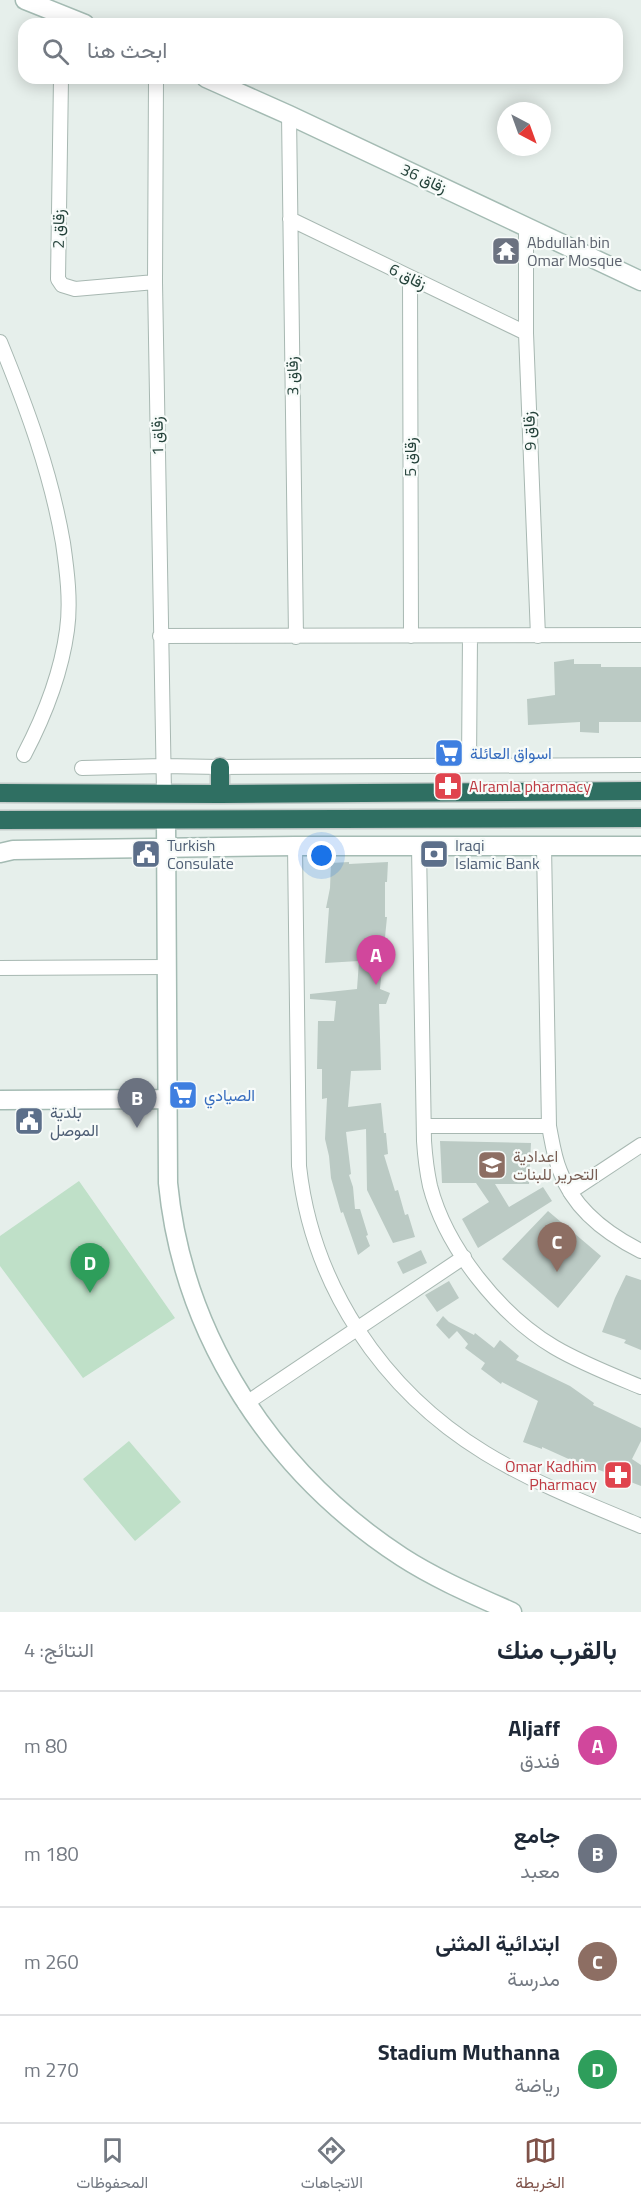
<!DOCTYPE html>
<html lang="ar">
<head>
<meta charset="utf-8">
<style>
	:root { --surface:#fff; --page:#f6f6f7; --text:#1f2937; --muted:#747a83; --line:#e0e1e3; --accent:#7f5249 }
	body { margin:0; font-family:"Titillium Web",Vazirmatn,sans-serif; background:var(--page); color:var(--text); direction:rtl }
	.compass { position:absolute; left:497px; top:102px; width:54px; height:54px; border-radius:50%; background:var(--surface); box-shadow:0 3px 15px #0003; rotate:139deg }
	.you { position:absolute; left:322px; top:856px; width:21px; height:21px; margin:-15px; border:4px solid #fff; border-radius:50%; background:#1a73e8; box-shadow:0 0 0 9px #1a73e833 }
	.badge { display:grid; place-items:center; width:39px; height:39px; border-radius:50%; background:var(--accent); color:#fff; font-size:20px; font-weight:700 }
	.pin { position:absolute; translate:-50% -50px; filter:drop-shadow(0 2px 3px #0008) }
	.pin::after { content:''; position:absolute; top:32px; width:21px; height:18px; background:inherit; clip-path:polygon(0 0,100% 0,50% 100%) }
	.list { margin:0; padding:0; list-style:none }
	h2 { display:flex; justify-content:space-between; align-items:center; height:78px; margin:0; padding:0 24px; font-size:26px }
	h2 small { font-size:20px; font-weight:400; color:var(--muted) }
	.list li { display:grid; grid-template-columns:39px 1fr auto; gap:18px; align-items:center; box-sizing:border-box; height:108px; padding:0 24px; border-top:2px solid var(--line) }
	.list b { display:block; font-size:22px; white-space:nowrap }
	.list p { margin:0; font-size:20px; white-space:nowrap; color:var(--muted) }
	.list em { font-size:20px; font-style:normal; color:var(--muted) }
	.icon { flex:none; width:33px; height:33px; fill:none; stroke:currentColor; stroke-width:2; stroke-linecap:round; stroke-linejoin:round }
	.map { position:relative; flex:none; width:641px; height:1612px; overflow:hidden; direction:ltr }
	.search { position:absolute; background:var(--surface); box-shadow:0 3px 15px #0003; left:18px; right:18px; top:18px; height:66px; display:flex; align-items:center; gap:15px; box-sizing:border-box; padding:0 21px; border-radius:18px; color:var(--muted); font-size:22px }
	.sheet { height:510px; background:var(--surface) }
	nav { display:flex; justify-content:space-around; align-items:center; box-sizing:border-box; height:84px; border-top:2px solid var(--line); background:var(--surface); font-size:16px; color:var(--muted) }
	nav a { display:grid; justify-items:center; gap:3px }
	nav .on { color:var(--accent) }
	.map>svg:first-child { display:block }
	.green { fill:#bfe0c8 }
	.building { fill:#bbcac4 }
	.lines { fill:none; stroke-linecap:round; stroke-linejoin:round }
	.street-casing { stroke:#a8b8b2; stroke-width:16 }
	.secondary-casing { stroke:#a4bbb3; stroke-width:21 }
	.highway-casing { stroke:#c2cac8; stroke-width:21 }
	.street { stroke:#fff; stroke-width:14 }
	.secondary { stroke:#fff; stroke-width:18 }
	.highway { stroke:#2f6f62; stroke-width:18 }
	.labels { text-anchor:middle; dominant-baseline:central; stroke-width:4.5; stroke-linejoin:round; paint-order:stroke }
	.street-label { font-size:16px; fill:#24423a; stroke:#f7fbf9 }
	.worship-label { font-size:16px; fill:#5b616d; stroke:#f7fbf9; text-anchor:start }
	.shop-label { font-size:16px; fill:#366cbe; stroke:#f7fbf9; text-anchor:start }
	.health-label { font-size:16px; fill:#be3a42; stroke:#f7fbf9; text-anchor:start }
	.service-label { font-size:16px; fill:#4e5e75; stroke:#f7fbf9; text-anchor:start }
	.education-label { font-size:16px; fill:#785e54; stroke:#f7fbf9; text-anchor:start }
</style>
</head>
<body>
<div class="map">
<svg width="641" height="1612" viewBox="0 0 641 1612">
	<rect width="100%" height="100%" fill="#e6efeb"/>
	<!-- green -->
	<path class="green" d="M 79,1181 L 175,1318 L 83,1378 L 0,1266 L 0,1236 Z
		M 129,1441 L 181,1502 L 135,1541 L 83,1479 Z"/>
	<!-- building -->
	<path class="building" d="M 574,659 L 574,664 L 601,664 L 601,667 L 641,667 L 641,722 L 599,722 L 599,733 L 580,732 L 580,722 L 528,725 L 527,699 L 555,695 L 554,662 Z
		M 349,862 L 349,864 L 388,862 L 387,882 L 385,882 L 385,917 L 387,917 L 380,989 L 390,993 L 386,1004 L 379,1004 L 381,1070 L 351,1071 L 348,1107 L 381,1103 L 384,1133 L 386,1133 L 388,1154 L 384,1155 L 395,1191 L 398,1190 L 405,1215 L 408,1214 L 415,1237 L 393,1243 L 367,1190 L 366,1129 L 346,1132 L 351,1174 L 349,1175 L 353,1187 L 355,1209 L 360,1209 L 368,1235 L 366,1236 L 370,1246 L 358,1255 L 343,1212 L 341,1213 L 331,1178 L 329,1156 L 325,1139 L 327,1098 L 322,1099 L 322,1069 L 317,1069 L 318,1021 L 334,1021 L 336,1001 L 310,999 L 310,994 L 357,989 L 359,961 L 325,963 L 329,908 L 326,908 L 330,888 L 331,863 Z
		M 440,1141 L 531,1143 L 529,1184 L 495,1184 L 509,1207 L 543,1187 L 552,1201 L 478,1248 L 462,1219 L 489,1202 L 476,1183 L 442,1183 Z
		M 548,1211 L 601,1256 L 558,1308 L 502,1259 Z
		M 421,1250 L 427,1263 L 403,1274 L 397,1262 Z
		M 626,1275 L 641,1280 L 641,1350 L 624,1343 L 626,1340 L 602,1332 L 615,1298 Z
		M 449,1281 L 459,1298 L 437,1312 L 425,1295 Z
		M 443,1316 L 449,1322 L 474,1335 L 475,1333 L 494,1348 L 500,1340 L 519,1356 L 516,1360 L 570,1386 L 594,1403 L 593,1405 L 641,1428 L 641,1441 L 632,1459 L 641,1465 L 641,1486 L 594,1468 L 593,1470 L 542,1447 L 542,1449 L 523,1442 L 538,1401 L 502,1382 L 501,1384 L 481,1369 L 485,1363 L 465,1348 L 468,1344 L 457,1331 L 449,1339 L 436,1325 Z"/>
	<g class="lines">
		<!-- street casing -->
		<g class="street-casing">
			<path id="street" d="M 61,78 L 58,279 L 62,285 L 75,289 L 155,282
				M 156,78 L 155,282 L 164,793
				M 289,115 L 296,637
				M 290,219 L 526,333
				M 526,226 L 526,333 L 538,636
				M 410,277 L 411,636
				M 0,342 C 27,408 51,473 63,543 C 67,571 71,602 67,630 C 61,675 45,715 24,755
				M 160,636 L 641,635
				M 469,765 L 470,636
				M 82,768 L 163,766 L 220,767 L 641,765
				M 295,846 L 299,1166 C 312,1285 382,1390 485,1453 C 534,1483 588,1504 641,1526
				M 544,846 L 549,1126 C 552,1141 554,1157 560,1171 C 573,1208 607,1234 641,1251
				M 419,847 L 424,1141 C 425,1156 427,1172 430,1186 C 446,1248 500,1315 554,1347 C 581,1363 612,1375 641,1387
				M 0,968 L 166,967
				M 424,1126 L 549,1126
				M 570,1192 L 641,1145
				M 245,1404 L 464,1257"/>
		</g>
		<!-- secondary casing -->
		<g class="secondary-casing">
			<path id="secondary" d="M 25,0 L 85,24
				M 206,78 L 289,115 L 641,281
				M 166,820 L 168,1183 C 183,1337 273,1473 402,1557 C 436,1579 474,1595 512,1612
				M 0,853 L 13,850 L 295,846 L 641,846
				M 0,1100 L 166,1099"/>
		</g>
		<!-- highway casing -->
		<g class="highway-casing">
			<path id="highway" d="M 0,793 L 220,794 L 641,791
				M 220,794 L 220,767
				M 0,820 L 641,818"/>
		</g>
		<!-- street -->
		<use href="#street" class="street"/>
		<!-- secondary -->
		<use href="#secondary" class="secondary"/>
		<!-- highway -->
		<use href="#highway" class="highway"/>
	</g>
	<!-- icons -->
	<defs>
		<g id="temple-square" transform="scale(1.5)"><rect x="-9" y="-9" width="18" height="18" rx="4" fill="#6b7280" stroke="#f7fbf9"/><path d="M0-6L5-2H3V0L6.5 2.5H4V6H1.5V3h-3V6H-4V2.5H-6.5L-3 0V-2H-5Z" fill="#fff"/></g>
		<g id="supermarket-square" transform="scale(1.5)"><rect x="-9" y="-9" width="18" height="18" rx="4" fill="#3f7fe0" stroke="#f7fbf9"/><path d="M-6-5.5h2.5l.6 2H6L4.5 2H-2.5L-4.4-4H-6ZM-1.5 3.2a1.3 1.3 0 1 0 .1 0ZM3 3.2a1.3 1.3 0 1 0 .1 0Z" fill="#fff"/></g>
		<g id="pharmacy-square" transform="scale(1.5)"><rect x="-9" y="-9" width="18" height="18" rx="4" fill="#e0444e" stroke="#f7fbf9"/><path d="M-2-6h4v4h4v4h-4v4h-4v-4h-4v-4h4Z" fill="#fff"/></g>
		<g id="civic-square" transform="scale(1.5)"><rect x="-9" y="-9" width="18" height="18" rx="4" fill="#5c6f8a" stroke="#f7fbf9"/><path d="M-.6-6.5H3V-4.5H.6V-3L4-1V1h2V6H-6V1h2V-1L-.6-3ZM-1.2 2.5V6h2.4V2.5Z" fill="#fff"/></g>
		<g id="bank-square" transform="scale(1.5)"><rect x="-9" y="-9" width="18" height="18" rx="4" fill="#5c6f8a" stroke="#f7fbf9"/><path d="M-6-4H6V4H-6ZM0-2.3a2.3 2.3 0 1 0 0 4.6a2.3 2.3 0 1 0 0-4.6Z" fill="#fff"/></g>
		<g id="school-square" transform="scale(1.5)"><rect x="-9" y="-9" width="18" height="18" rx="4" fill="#8d6e63" stroke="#f7fbf9"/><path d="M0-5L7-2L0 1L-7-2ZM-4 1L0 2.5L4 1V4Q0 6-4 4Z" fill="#fff"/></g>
	</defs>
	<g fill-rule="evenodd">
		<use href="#temple-square" x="506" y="251"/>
		<use href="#supermarket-square" x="449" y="753"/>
		<use href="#pharmacy-square" x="448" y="786"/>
		<use href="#civic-square" x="146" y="854"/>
		<use href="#bank-square" x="434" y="854"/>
		<use href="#supermarket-square" x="183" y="1095"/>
		<use href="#civic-square" x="29" y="1121"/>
		<use href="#school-square" x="492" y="1165"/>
		<use href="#pharmacy-square" x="618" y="1475"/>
	</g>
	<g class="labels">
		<!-- street labels -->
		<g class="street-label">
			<text transform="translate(424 178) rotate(25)">زقاق 36</text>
			<text transform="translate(58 229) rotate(-89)">زقاق 2</text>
			<text transform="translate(408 276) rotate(26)">زقاق 6</text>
			<text transform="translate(292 376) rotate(-91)">زقاق 3</text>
			<text transform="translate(529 431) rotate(-92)">زقاق 9</text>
			<text transform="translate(157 436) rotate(-91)">زقاق 1</text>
			<text transform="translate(410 457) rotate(-90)">زقاق 5</text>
		</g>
		<!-- worship labels -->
		<g class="worship-label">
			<text x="527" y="242">Abdullah bin<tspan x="527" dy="18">Omar Mosque</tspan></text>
		</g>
		<!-- shop labels -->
		<g class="shop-label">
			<text x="470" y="753">اسواق العائلة</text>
			<text x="204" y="1095">الصيادي</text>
		</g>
		<!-- health labels -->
		<g class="health-label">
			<text x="469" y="786">Alramla pharmacy</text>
			<text x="597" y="1466" text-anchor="end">Omar Kadhim<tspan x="597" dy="18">Pharmacy</tspan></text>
		</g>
		<!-- service labels -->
		<g class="service-label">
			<text x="167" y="845">Turkish<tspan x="167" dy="18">Consulate</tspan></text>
			<text x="455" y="845">Iraqi<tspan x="455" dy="18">Islamic Bank</tspan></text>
			<text x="50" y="1112">بلدية<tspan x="50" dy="18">الموصل</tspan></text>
		</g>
		<!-- education labels -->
		<g class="education-label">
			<text x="513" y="1156">اعدادية<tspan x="513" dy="18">التحرير للبنات</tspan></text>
		</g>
	</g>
</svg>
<svg class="compass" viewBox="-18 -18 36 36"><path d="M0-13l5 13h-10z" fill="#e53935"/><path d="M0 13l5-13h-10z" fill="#747a83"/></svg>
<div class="you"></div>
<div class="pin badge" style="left:376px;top:985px;background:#d1479c">A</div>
<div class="pin badge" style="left:137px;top:1128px;background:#6b7280">B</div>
<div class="pin badge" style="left:557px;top:1272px;background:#8d6e63">C</div>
<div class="pin badge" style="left:90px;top:1293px;background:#2e9e5b">D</div>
<div class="search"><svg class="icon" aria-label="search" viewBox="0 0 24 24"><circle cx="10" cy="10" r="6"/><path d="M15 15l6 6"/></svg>ابحث هنا</div>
</div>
<section class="sheet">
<h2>بالقرب منك<small>النتائج: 4</small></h2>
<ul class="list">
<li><span class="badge" style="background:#d1479c">A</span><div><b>Aljaff</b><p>فندق</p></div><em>80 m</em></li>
<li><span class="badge" style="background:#6b7280">B</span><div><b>جامع</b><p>معبد</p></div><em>180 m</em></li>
<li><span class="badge" style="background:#8d6e63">C</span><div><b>ابتدائية المثنى</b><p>مدرسة</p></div><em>260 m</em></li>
<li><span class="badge" style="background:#2e9e5b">D</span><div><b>Stadium Muthanna</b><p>رياضة</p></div><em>270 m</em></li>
</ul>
</section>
<nav>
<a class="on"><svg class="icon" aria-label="map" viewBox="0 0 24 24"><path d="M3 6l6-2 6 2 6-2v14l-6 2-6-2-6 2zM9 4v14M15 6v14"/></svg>الخريطة</a>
<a><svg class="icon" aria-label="directions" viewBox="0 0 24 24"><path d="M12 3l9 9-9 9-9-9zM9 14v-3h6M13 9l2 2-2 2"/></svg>الاتجاهات</a>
<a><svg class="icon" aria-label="saved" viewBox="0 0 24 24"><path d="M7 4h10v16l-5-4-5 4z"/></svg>المحفوظات</a>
</nav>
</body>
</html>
